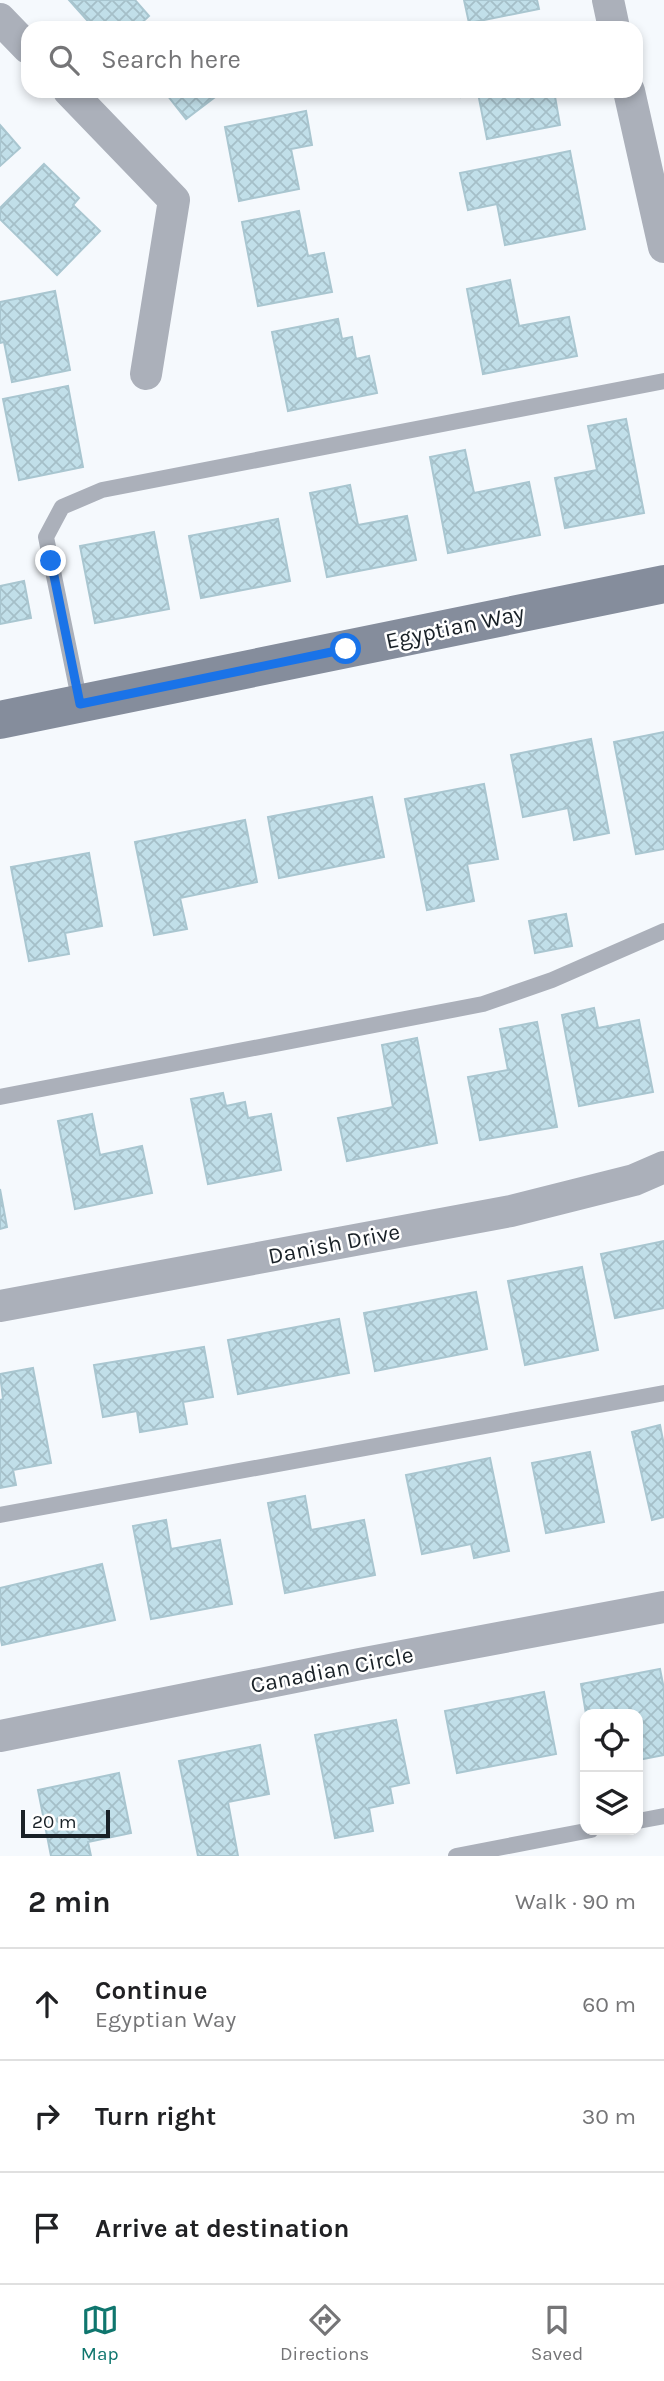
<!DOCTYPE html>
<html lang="en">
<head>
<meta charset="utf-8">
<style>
	:root { --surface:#fff; --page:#f2f2f2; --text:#202124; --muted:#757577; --line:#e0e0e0; --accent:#0f766e }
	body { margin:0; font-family:Karla,sans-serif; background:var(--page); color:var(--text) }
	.controls { position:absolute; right:21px; bottom:21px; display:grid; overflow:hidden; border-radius:14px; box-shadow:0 4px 10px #0003 }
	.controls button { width:63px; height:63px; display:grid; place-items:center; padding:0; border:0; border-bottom:2px solid var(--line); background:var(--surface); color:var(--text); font:35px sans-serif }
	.scale { position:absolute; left:21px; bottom:18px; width:89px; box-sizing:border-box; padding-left:7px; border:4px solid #192127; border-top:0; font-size:19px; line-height:24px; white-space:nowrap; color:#192127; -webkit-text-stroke:5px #fff; paint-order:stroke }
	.stop { position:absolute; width:21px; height:21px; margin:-16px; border:5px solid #1a73e8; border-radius:50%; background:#fff }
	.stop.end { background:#1a73e8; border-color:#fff; box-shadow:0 2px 7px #0008 }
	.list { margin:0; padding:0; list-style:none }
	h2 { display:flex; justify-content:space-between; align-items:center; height:91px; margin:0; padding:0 28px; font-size:30px }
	h2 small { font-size:23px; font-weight:400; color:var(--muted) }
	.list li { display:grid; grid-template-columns:46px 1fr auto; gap:21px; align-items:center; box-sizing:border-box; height:112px; padding:0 28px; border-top:2px solid var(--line) }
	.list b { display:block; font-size:26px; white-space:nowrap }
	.list p { margin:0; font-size:23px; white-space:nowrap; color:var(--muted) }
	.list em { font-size:23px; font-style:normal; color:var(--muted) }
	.icon { flex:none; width:38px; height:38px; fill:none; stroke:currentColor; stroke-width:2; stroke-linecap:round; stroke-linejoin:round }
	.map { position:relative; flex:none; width:664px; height:1856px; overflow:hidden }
	.search { position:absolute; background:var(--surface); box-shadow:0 4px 10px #0003; left:21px; right:21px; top:21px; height:77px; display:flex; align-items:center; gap:18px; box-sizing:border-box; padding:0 24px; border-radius:21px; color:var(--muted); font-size:26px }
	.sheet { height:427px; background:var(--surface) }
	nav { display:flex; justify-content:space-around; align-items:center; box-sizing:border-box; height:98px; border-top:2px solid var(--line); background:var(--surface); font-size:19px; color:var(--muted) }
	nav a { display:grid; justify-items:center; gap:4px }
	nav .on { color:var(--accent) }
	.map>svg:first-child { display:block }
	.building { fill:url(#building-cross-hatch); stroke:#a9c6d0; stroke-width:2 }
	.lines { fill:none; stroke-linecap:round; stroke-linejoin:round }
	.lane { stroke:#abb0ba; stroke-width:16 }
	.street { stroke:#abb0ba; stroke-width:32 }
	.secondary { stroke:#858d9c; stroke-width:38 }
	.route { stroke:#1a73e8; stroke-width:9 }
	.labels { text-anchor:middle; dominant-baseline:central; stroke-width:5; stroke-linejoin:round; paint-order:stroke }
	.street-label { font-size:23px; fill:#192127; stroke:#fff }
</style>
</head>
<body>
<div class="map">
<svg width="664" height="1856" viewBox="0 0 664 1856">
	<defs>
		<pattern id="building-cross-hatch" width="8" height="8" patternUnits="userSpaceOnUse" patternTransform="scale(1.75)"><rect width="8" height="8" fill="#c1dfe9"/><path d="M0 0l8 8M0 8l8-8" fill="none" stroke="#a5bfc8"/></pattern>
	</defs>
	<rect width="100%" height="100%" fill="#f5f9fd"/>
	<!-- building -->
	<path class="building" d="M 69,0 L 135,0 L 149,16 L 136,28 L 94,28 Z
		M 464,0 L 537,0 L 539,9 L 469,23 Z
		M 164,91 L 223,91 L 186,119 Z
		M 460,91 L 554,91 L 560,125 L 487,139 L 478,93 L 461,97 Z
		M 306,111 L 312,145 L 291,149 L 299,189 L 239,201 L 225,127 Z
		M 0,125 L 20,148 L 0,166 Z
		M 570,151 L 585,229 L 505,245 L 497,204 L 468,210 L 460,173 Z
		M 44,164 L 79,198 L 73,205 L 100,231 L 57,275 L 0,219 L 0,208 Z
		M 299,211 L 308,256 L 324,253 L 332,292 L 258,306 L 242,222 Z
		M 510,280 L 519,326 L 569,317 L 577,356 L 483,374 L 467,289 Z
		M 55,291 L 70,370 L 12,382 L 4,342 L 0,343 L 0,302 Z
		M 338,319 L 342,339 L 352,337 L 356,359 L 369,356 L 377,393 L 288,411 L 272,332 Z
		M 68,386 L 83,467 L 19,480 L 3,399 Z
		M 626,419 L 644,513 L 565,528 L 555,478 L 597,470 L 588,426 Z
		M 465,450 L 474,493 L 529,482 L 540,535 L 448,553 L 430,457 Z
		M 350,485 L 358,525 L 407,516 L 416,560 L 327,577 L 310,493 Z
		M 278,519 L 290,581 L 201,598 L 189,536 Z
		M 154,532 L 169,609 L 95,623 L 80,546 Z
		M 24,581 L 31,618 L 0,624 L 0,586 Z
		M 664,732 L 664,849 L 636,854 L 614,742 Z
		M 591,739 L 609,833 L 574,840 L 568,808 L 523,817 L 511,755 Z
		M 484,784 L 498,859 L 467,864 L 474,901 L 427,910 L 405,799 Z
		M 372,797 L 384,857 L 279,878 L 268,817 Z
		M 245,820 L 257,882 L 180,898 L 187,929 L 154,935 L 135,842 Z
		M 89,853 L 102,926 L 65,933 L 69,954 L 29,961 L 11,867 Z
		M 566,914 L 572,946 L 535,953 L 529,921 Z
		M 594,1008 L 598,1028 L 639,1020 L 653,1092 L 579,1106 L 562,1015 Z
		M 537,1022 L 557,1127 L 480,1140 L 468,1077 L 508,1070 L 500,1029 Z
		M 417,1038 L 437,1143 L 347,1161 L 338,1118 L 393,1107 L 382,1045 Z
		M 223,1093 L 226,1106 L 245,1102 L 248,1118 L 271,1114 L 281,1170 L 208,1184 L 191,1099 Z
		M 92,1114 L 100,1155 L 142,1146 L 152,1193 L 75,1209 L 58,1121 Z
		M 0,1189 L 7,1227 L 0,1229 Z
		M 664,1241 L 664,1308 L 615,1318 L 601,1254 Z
		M 582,1267 L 598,1350 L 525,1365 L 508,1281 Z
		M 476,1292 L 487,1349 L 375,1371 L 364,1313 Z
		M 339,1319 L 349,1373 L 238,1394 L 228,1340 Z
		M 204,1347 L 213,1397 L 183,1402 L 187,1424 L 140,1432 L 137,1411 L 103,1417 L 94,1365 Z
		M 33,1368 L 51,1463 L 13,1470 L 16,1485 L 0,1488 L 0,1400 L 3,1399 L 0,1374 Z
		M 660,1425 L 664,1445 L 664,1517 L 652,1520 L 632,1432 Z
		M 590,1452 L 604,1522 L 546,1533 L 532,1463 Z
		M 490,1458 L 509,1551 L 474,1558 L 471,1544 L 422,1554 L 406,1475 Z
		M 305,1496 L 311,1530 L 364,1520 L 375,1575 L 285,1593 L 268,1503 Z
		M 166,1520 L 171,1549 L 220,1540 L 232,1604 L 151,1619 L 133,1526 Z
		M 102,1564 L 115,1620 L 2,1645 L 0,1635 L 0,1588 Z
		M 660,1669 L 664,1689 L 664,1755 L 638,1760 L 638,1714 L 586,1714 L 581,1684 Z
		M 544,1692 L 556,1754 L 457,1773 L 445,1711 Z
		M 396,1720 L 409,1783 L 390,1787 L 393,1803 L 369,1808 L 373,1831 L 335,1838 L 315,1735 Z
		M 260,1745 L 269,1794 L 228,1802 L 238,1856 L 198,1856 L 179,1761 Z
		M 119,1773 L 131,1833 L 88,1842 L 91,1856 L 51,1856 L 38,1790 Z"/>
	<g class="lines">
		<!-- lane -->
		<path class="lane" d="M 80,703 L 46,537 L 62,507 L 102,490 L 664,381
			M 0,1097 L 483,1004 L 552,980 L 664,931
			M 0,1515 L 664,1393
			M 638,1821 L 664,1816
			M 456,1856 L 591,1830"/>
		<!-- street -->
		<path class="street" d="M 608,0 L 614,28
			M 0,19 L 28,48
			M 69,91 L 174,200 L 146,374
			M 629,91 L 664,247
			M 0,1306 L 511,1211 L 634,1180 L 664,1167
			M 0,1736 L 360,1664 L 664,1607"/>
		<!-- secondary -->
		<path class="secondary" d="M 0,720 L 664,584"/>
	</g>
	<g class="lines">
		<!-- route -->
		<path class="route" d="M 51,561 L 80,704 L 346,649"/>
	</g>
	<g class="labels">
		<!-- street labels -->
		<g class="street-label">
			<text transform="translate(455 627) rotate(-12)">Egyptian Way</text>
			<text transform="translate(334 1244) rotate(-11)">Danish Drive</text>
			<text transform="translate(332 1670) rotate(-11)">Canadian Circle</text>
		</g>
	</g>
</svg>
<div class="controls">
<button><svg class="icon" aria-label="locate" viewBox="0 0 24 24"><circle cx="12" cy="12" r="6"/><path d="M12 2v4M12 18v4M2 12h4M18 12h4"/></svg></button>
<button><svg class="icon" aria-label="layers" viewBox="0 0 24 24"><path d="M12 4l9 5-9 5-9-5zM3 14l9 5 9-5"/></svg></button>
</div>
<div class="scale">20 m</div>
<div class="stop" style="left:346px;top:649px"></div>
<div class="stop end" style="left:51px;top:561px"></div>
<div class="search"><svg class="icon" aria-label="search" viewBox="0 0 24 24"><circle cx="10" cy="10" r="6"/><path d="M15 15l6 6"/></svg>Search here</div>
</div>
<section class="sheet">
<h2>2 min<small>Walk · 90 m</small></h2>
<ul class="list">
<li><svg class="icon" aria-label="ahead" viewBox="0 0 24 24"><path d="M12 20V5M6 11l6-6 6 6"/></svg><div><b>Continue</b><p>Egyptian Way</p></div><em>60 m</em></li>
<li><svg class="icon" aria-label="right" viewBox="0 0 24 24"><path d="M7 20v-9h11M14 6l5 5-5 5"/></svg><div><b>Turn right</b></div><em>30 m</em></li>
<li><svg class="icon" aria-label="arrive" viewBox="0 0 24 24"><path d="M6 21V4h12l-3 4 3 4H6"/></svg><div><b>Arrive at destination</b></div></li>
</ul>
</section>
<nav>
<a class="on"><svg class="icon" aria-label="map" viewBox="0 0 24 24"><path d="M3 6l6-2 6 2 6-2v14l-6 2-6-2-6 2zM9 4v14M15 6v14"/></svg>Map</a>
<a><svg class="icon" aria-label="directions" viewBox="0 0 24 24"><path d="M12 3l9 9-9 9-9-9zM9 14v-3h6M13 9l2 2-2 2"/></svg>Directions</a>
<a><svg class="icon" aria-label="saved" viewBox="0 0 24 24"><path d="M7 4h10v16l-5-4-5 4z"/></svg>Saved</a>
</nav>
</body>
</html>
